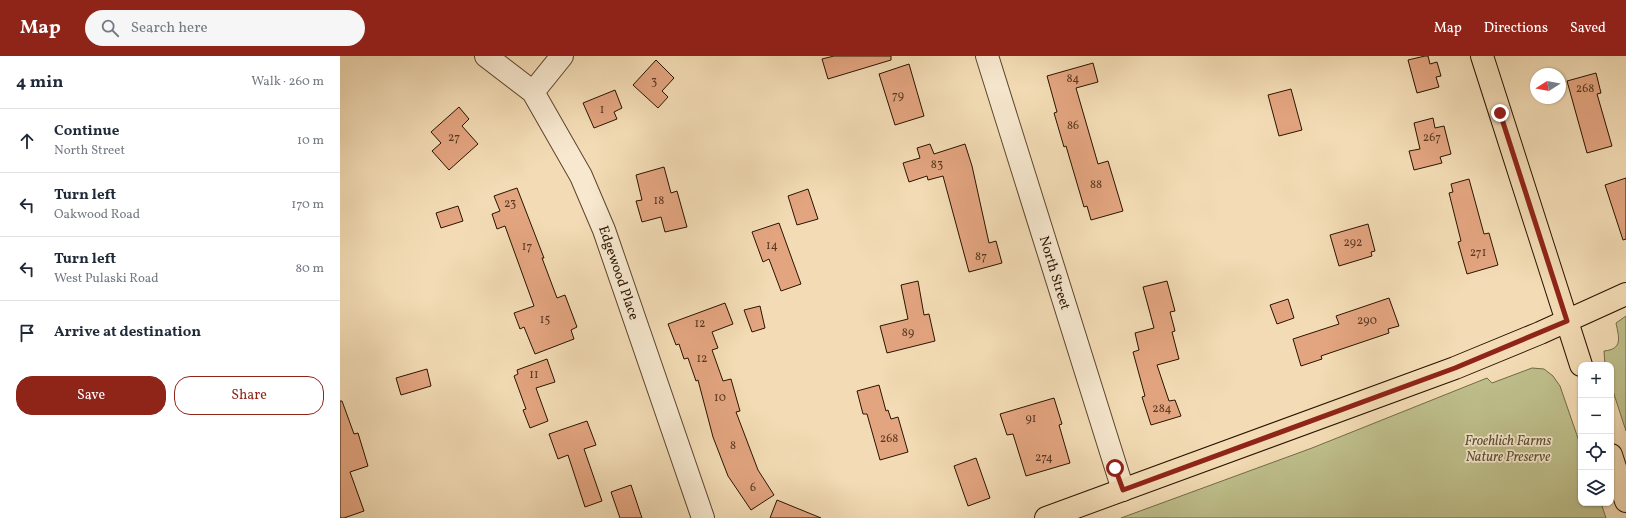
<!DOCTYPE html>
<html lang="en">
<head>
<meta charset="utf-8">
<style>
	:root { --surface:#fff; --page:#f6f6f7; --text:#1f2937; --muted:#747a83; --line:#e0e1e3; --accent:#8f2418 }
	body { margin:0; font-family:Vollkorn,serif; background:var(--page); color:var(--text) }
	.controls { position:absolute; right:12px; bottom:12px; display:grid; overflow:hidden; border-radius:8px; box-shadow:0 1px 3px #0004 }
	.controls button { width:36px; height:36px; display:grid; place-items:center; padding:0; border:0; border-bottom:1px solid var(--line); background:var(--surface); color:var(--text); font:20px sans-serif }
	.compass { position:absolute; left:1190px; top:12px; width:36px; height:36px; border-radius:50%; background:var(--surface); box-shadow:0 1px 3px #0004; rotate:259deg }
	.stop { position:absolute; width:12px; height:12px; margin:-9px; border:3px solid #8f2418; border-radius:50%; background:#fff }
	.stop.end { background:#8f2418; border-color:#fff; box-shadow:0 1px 4px #0008 }
	.list { margin:0; padding:0; list-style:none }
	h2 { display:flex; justify-content:space-between; align-items:center; height:52px; margin:0; padding:0 16px; font-size:17px }
	h2 small { font-size:13px; font-weight:400; color:var(--muted) }
	.list li { display:grid; grid-template-columns:26px 1fr auto; gap:12px; align-items:center; box-sizing:border-box; height:64px; padding:0 16px; border-top:1px solid var(--line) }
	.list b { display:block; font-size:15px; white-space:nowrap }
	.list p { margin:0; font-size:13px; white-space:nowrap; color:var(--muted) }
	.list em { font-size:13px; font-style:normal; color:var(--muted) }
	.actions { display:flex; gap:8px; padding:12px 16px }
	.actions a { flex:1; padding:9px 0; border:1px solid var(--accent); border-radius:16px; text-align:center; font-size:14px; color:var(--accent) }
	.actions .main { background:var(--accent); color:#fff }
	.icon { flex:none; width:22px; height:22px; fill:none; stroke:currentColor; stroke-width:2; stroke-linecap:round; stroke-linejoin:round }
	.map { position:relative; flex:none; width:1286px; height:462px; overflow:hidden }
	header { display:flex; align-items:center; gap:24px; box-sizing:border-box; height:56px; padding:0 20px; background:var(--accent); color:#fff }
	header strong { font-size:19px }
	nav { display:flex; gap:22px; margin-inline-start:auto; font-size:14px }
	.search { width:280px; height:36px; background:var(--page); display:flex; align-items:center; gap:10px; box-sizing:border-box; padding:0 14px; border-radius:22px; color:var(--muted); font-size:15px }
	main { display:flex }
	aside { flex:1; background:var(--surface) }
	.map>svg:first-child { display:block }
	.green { fill:#bebf8b; stroke:#746946 }
	.building { fill:#e3a580; stroke:#291300 }
	.lines { fill:none; stroke-linecap:round; stroke-linejoin:round }
	.minor-casing { stroke:#5c452d; stroke-width:24 }
	.major-casing { stroke:#291300; stroke-width:24 }
	.minor { stroke:#f7e8cf; stroke-width:22 }
	.major { stroke:#f3dcb5; stroke-width:22 }
	.route { stroke:#8f2418; stroke-width:5 }
	.labels { text-anchor:middle; dominant-baseline:central; stroke-width:3.5; stroke-linejoin:round; paint-order:stroke }
	.number-label { font-size:12px; fill:#583820 }
	.street-label { font-size:14px; fill:#291300; stroke:#f7e8cf }
	.park-label { font-size:14px; font-style:italic; fill:#5d4f31; stroke:#f7e8cf }
</style>
</head>
<body>
<header>
<strong>Map</strong>
<div class="search"><svg class="icon" aria-label="search" viewBox="0 0 24 24"><circle cx="10" cy="10" r="6"/><path d="M15 15l6 6"/></svg>Search here</div>
<nav><a>Map</a><a>Directions</a><a>Saved</a></nav>
</header>
<main>
<aside>
<h2>4 min<small>Walk · 260 m</small></h2>
<ul class="list">
<li><svg class="icon" aria-label="ahead" viewBox="0 0 24 24"><path d="M12 20V5M6 11l6-6 6 6"/></svg><div><b>Continue</b><p>North Street</p></div><em>10 m</em></li>
<li><svg class="icon" aria-label="left" viewBox="0 0 24 24"><path d="M17 20v-9H6M10 6l-5 5 5 5"/></svg><div><b>Turn left</b><p>Oakwood Road</p></div><em>170 m</em></li>
<li><svg class="icon" aria-label="left" viewBox="0 0 24 24"><path d="M17 20v-9H6M10 6l-5 5 5 5"/></svg><div><b>Turn left</b><p>West Pulaski Road</p></div><em>80 m</em></li>
<li><svg class="icon" aria-label="arrive" viewBox="0 0 24 24"><path d="M6 21V4h12l-3 4 3 4H6"/></svg><div><b>Arrive at destination</b></div></li>
</ul>
<div class="actions"><a class="main">Save</a><a>Share</a></div>
</aside>
<div class="map">
<svg width="1286" height="462" viewBox="0 0 1286 462">
	<rect width="100%" height="100%" fill="#f3dcb5"/>
	<filter id="stains"><feTurbulence type="fractalNoise" baseFrequency=".005" numOctaves="4"/><feColorMatrix values="0 0 0 0 .2 0 0 0 0 .09 0 0 0 0 .02 0 0 0 .5 -.17"/></filter>
	<radialGradient id="worn" r=".72"><stop offset=".6" stop-color="#630" stop-opacity="0"/><stop offset="1" stop-color="#630" stop-opacity=".3"/></radialGradient>
	<!-- green -->
	<path class="green" d="M 1286,260 L 1286,375 L 1271,329 L 1271,309 L 1265,309 L 1264,295 C 1283,293 1279,282 1276,267 Z
		M 1192,312 L 1204,313 L 1213,320 L 1220,330 L 1241,391 L 1241,447 L 1261,447 L 1266,462 L 781,462 L 972,392 L 1147,322 L 1152,327 Z"/>
	<!-- building -->
	<path class="building" d="M 494,0 L 551,0 L 551,4 L 488,23 L 482,3 Z
		M 1085,0 L 1088,0 L 1090,8 L 1097,6 L 1101,20 L 1096,21 L 1099,31 L 1077,37 L 1068,4 Z
		M 316,4 L 334,22 L 322,35 L 328,41 L 318,52 L 293,29 Z
		M 753,7 L 758,26 L 736,32 L 758,108 L 768,105 L 783,155 L 751,164 L 747,150 L 744,151 L 726,90 L 724,91 L 714,57 L 717,56 L 707,20 Z
		M 569,8 L 584,60 L 555,69 L 539,18 Z
		M 1256,17 L 1261,37 L 1257,38 L 1272,90 L 1247,97 L 1227,25 Z
		M 951,33 L 962,74 L 939,80 L 928,39 Z
		M 275,34 L 282,52 L 274,56 L 277,63 L 254,72 L 243,47 Z
		M 119,51 L 129,63 L 122,70 L 138,88 L 109,114 L 92,95 L 101,87 L 91,76 Z
		M 1093,62 L 1095,72 L 1104,70 L 1111,98 L 1100,101 L 1102,107 L 1074,114 L 1069,95 L 1080,93 L 1074,67 Z
		M 590,88 L 594,98 L 625,88 L 632,110 L 649,187 L 656,185 L 662,207 L 629,216 L 603,120 L 588,124 L 587,120 L 569,126 L 563,107 L 580,102 L 577,92 Z
		M 324,111 L 331,137 L 337,135 L 347,171 L 325,176 L 321,161 L 302,166 L 296,145 L 302,144 L 296,119 Z
		M 1286,122 L 1286,183 L 1283,184 L 1265,129 Z
		M 1129,123 L 1144,178 L 1149,177 L 1158,209 L 1127,218 L 1118,186 L 1121,185 L 1109,137 L 1113,136 L 1111,128 Z
		M 177,132 L 204,202 L 202,202 L 217,242 L 225,239 L 237,271 L 231,274 L 234,283 L 195,298 L 184,271 L 180,273 L 174,257 L 194,250 L 165,170 L 157,173 L 152,158 L 160,155 L 154,140 Z
		M 468,133 L 478,163 L 457,169 L 448,140 Z
		M 118,150 L 123,165 L 101,172 L 96,157 Z
		M 439,167 L 461,228 L 441,235 L 429,203 L 423,206 L 412,176 Z
		M 1028,168 L 1035,195 L 1031,196 L 1032,200 L 999,210 L 990,179 Z
		M 578,225 L 584,259 L 589,258 L 595,285 L 547,297 L 540,270 L 568,263 L 561,229 Z
		M 827,225 L 835,255 L 830,256 L 835,275 L 832,276 L 839,303 L 817,309 L 829,345 L 835,344 L 841,360 L 811,369 L 802,341 L 805,340 L 793,296 L 799,294 L 795,277 L 814,272 L 803,231 Z
		M 1049,242 L 1059,270 L 1048,273 L 1049,277 L 981,300 L 982,303 L 961,310 L 953,283 L 999,268 L 996,260 Z
		M 948,243 L 954,262 L 937,268 L 930,249 Z
		M 385,247 L 393,268 L 372,276 L 378,292 L 372,294 L 383,325 L 391,323 L 400,355 L 396,356 L 418,414 L 434,439 L 411,454 L 388,420 L 373,381 L 358,324 L 356,325 L 348,302 L 344,303 L 339,288 L 336,289 L 328,268 Z
		M 420,250 L 425,272 L 412,276 L 404,254 Z
		M 207,303 L 215,326 L 196,332 L 208,365 L 190,372 L 183,354 L 186,353 L 174,320 L 178,318 L 177,314 Z
		M 87,313 L 91,330 L 61,339 L 56,322 Z
		M 539,329 L 546,355 L 548,354 L 551,363 L 558,361 L 568,396 L 540,404 L 527,358 L 523,358 L 517,335 Z
		M 714,342 L 722,368 L 719,369 L 730,407 L 686,420 L 673,378 L 667,379 L 660,358 Z
		M 0,345 L 2,345 L 14,378 L 18,377 L 28,410 L 10,416 L 24,455 L 4,462 L 0,462 Z
		M 247,365 L 256,389 L 244,393 L 262,445 L 245,451 L 228,399 L 218,403 L 209,378 Z
		M 636,402 L 650,442 L 628,450 L 614,410 Z
		M 291,429 L 302,462 L 280,462 L 271,436 Z
		M 437,444 L 481,462 L 430,462 Z"/>
	<g class="lines">
		<!-- minor casing -->
		<g class="minor-casing">
			<path id="minor" d="M 146,0 L 193,36 L 241,120 L 264,174 L 363,462
				M 647,0 L 783,434
				M 193,36 L 222,0"/>
		</g>
		<!-- major casing -->
		<g class="major-casing">
			<path id="major" d="M 1142,0 L 1241,309
				M 1271,399 L 1286,445
				M 706,462 L 1115,312 L 1200,277 L 1286,238"/>
		</g>
		<!-- minor -->
		<use href="#minor" class="minor"/>
		<!-- major -->
		<use href="#major" class="major"/>
	</g>
	<g class="lines">
		<!-- route -->
		<path class="route" d="M 775,412 L 783,434 L 1115,312 L 1227,265 L 1160,57"/>
	</g>
	<g class="labels">
		<!-- number labels -->
		<g class="number-label">
			<text x="733" y="23">84</text>
			<text x="314" y="26">3</text>
			<text x="1245" y="33">268</text>
			<text x="558" y="40">79</text>
			<text x="262" y="54">1</text>
			<text x="733" y="70">86</text>
			<text x="114" y="82">27</text>
			<text x="1092" y="82">267</text>
			<text x="597" y="109">83</text>
			<text x="756" y="129">88</text>
			<text x="319" y="145">18</text>
			<text x="170" y="148">23</text>
			<text x="1013" y="187">292</text>
			<text x="432" y="190">14</text>
			<text x="187" y="191">17</text>
			<text x="1138" y="197">271</text>
			<text x="641" y="201">87</text>
			<text x="205" y="264">15</text>
			<text x="1027" y="265">290</text>
			<text x="360" y="268">12</text>
			<text x="568" y="277">89</text>
			<text x="362" y="303">12</text>
			<text x="194" y="319">11</text>
			<text x="380" y="342">10</text>
			<text x="822" y="353">284</text>
			<text x="691" y="363">91</text>
			<text x="549" y="383">268</text>
			<text x="393" y="390">8</text>
			<text x="704" y="402">274</text>
			<text x="413" y="432">6</text>
		</g>
		<!-- street labels -->
		<g class="street-label">
			<text transform="translate(278 217) rotate(71)">Edgewood Place</text>
			<text transform="translate(714 217) rotate(73)">North Street</text>
		</g>
		<!-- park labels -->
		<g class="park-label">
			<text x="1168" y="385">Froehlich Farms<tspan x="1168" dy="16">Nature Preserve</tspan></text>
		</g>
	</g>
	<rect width="100%" height="100%" filter="url(#stains)"/>
	<rect width="100%" height="100%" fill="url(#worn)"/>
</svg>
<div class="controls">
<button>+</button>
<button>−</button>
<button><svg class="icon" aria-label="locate" viewBox="0 0 24 24"><circle cx="12" cy="12" r="6"/><path d="M12 2v4M12 18v4M2 12h4M18 12h4"/></svg></button>
<button><svg class="icon" aria-label="layers" viewBox="0 0 24 24"><path d="M12 4l9 5-9 5-9-5zM3 14l9 5 9-5"/></svg></button>
</div>
<svg class="compass" viewBox="-18 -18 36 36"><path d="M0-13l5 13h-10z" fill="#e53935"/><path d="M0 13l5-13h-10z" fill="#747a83"/></svg>
<div class="stop" style="left:775px;top:412px"></div>
<div class="stop end" style="left:1160px;top:57px"></div>
</div>
</main>
</body>
</html>
